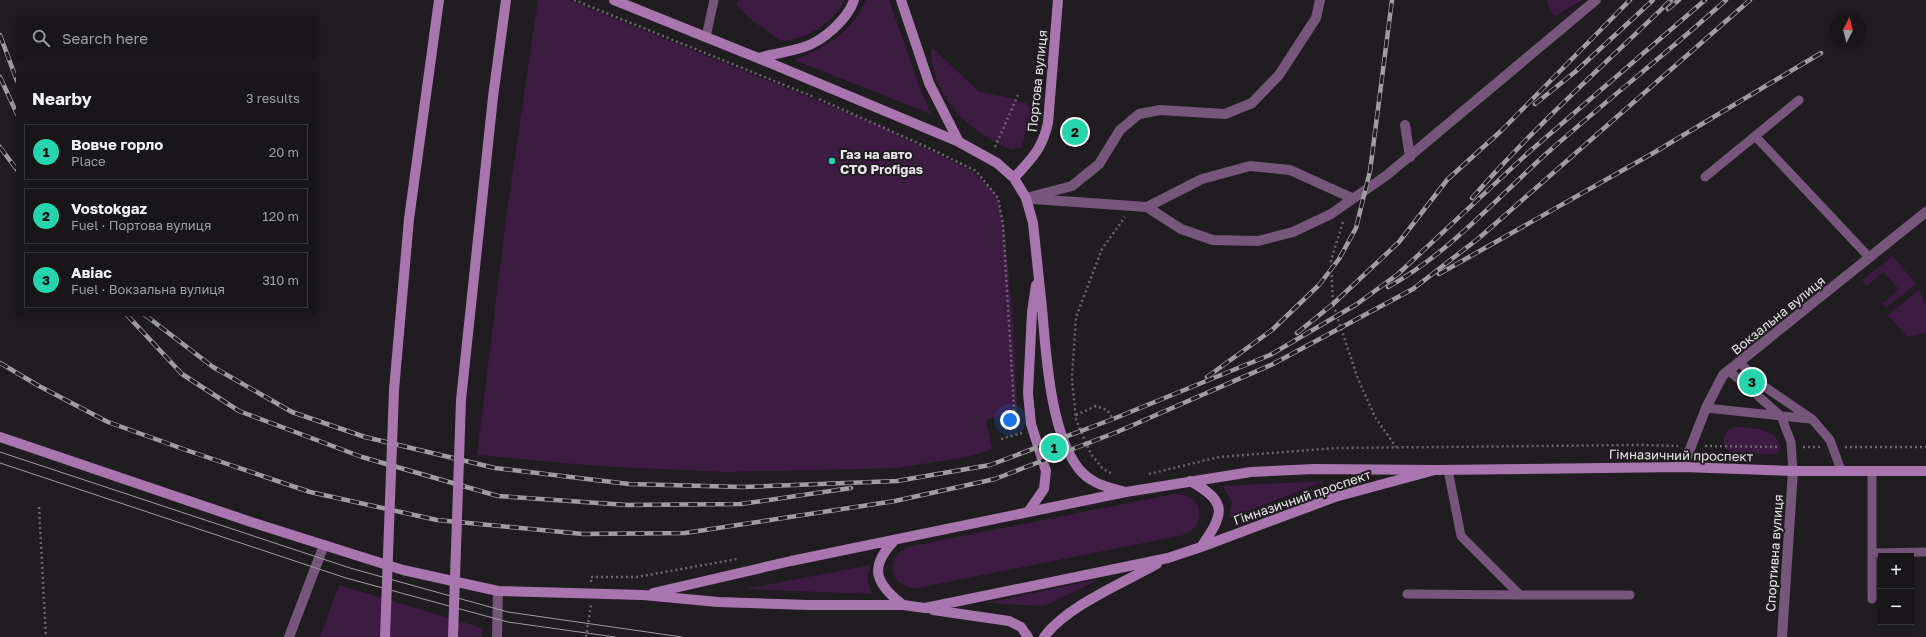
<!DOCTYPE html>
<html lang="en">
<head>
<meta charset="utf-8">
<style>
	:root { --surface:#181619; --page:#211f22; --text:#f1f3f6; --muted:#9f9fa2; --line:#363538; --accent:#27d5ad }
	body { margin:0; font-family:"Golos Text",sans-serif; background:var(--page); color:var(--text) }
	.controls { position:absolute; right:12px; bottom:12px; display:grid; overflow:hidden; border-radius:0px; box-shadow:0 2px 10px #0003 }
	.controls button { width:36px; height:36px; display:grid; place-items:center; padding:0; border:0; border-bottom:1px solid var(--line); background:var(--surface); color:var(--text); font:20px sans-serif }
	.compass { position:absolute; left:1830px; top:12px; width:36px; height:36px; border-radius:50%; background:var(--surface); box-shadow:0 2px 10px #0003; rotate:7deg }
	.you { position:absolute; left:1010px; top:420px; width:14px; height:14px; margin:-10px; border:3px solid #fff; border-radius:50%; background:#1a73e8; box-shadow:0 0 0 6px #1a73e833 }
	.badge { display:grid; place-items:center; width:26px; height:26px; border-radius:50%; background:var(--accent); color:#111; font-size:13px; font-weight:700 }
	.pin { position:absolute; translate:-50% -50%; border:2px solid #fff; box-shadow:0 1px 4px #0006 }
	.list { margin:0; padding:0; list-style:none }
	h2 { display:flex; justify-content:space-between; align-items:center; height:52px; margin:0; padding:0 16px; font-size:17px }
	h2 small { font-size:13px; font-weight:400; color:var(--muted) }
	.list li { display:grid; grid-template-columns:26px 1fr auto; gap:12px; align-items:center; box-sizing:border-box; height:56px; margin:0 8px 8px; padding:0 8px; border:1px solid var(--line); border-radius:0px }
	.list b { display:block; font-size:15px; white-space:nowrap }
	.list p { margin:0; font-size:13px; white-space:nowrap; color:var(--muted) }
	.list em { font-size:13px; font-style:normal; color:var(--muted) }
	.icon { flex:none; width:22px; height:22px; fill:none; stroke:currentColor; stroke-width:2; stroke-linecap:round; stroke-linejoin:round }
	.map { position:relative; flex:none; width:1926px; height:637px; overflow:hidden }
	.search { position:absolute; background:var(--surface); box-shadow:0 2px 10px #0003; left:16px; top:16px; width:300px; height:44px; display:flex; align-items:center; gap:10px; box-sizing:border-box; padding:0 14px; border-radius:0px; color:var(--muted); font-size:15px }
	.panel { position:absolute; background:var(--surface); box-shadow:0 2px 10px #0003; left:16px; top:72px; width:300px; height:244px; border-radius:0px }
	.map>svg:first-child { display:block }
	.green { fill:#3e1b43 }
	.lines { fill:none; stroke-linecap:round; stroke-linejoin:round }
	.path { stroke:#6a686b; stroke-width:2.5; stroke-dasharray:2 3; stroke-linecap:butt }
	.lane { stroke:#76567a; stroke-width:9 }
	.street { stroke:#76567a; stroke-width:10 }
	.secondary { stroke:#a875af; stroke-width:10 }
	.tram { stroke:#9f9da0; stroke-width:1 }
	.rail-casing { stroke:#9f9da0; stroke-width:4.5 }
	.rail { stroke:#201d21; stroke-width:3; stroke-dasharray:9; stroke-linecap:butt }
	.secondary-bridge { stroke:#a875af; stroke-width:10 }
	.poi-dot { fill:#27d5ad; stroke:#201d21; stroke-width:1.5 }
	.labels { text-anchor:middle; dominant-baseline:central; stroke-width:4; stroke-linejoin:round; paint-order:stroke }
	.street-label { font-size:13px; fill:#e7e5e7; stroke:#201d21 }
	.poi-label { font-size:13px; font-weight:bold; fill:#e7e5e7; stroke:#201d21; text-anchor:start }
</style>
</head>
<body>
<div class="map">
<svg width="1926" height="637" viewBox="0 0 1926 637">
	<rect width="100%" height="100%" fill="#201d21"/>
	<!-- green -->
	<path class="green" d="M 538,0 L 568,0 L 880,126 L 972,171 L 997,195 L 1004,226 L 1013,323 L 1017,409 L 986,420 L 992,449 L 967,457 L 897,468 L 725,472 L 597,466 L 477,455 L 506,219 Z
		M 738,0 L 845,0 C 830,25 809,38 781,41 L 749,18 L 737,5 Z
		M 866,0 L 889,0 L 918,83 L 931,114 L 794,60 C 823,49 854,31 866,0 Z
		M 1547,0 L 1582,0 L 1555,16 L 1550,10 Z
		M 932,47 L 979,92 L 1006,97 L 1026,103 L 1031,108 L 1022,147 L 1011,150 C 976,133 945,111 934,71 C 932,62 930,56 932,47 Z
		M 1893,256 L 1916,284 L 1886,308 L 1882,304 L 1899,289 L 1883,272 L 1867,286 L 1862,280 Z
		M 1919,290 L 1926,305 L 1926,333 L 1907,337 L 1888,315 Z
		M 1735,427 C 1752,428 1779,427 1780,450 L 1777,454 L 1734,454 C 1719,448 1721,431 1735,427 Z
		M 1325,481 L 1229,518 L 1232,502 L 1223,486 Z
		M 1174,494 C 1202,493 1210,523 1184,535 L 918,588 C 890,589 883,559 908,547 Z
		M 871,565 L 867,579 L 872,594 L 745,589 Z
		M 1100,579 L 1044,606 L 986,603 Z
		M 339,585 L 482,628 L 482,637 L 320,637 Z"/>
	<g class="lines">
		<!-- path -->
		<path class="path" d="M 574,0 L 814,97
			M 819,99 L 927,147 L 976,171 L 998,198 L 1003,224 L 1014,407 L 1016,420
			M 995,147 L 1018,95
			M 1343,222 L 1331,260 L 1333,304 L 1358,379 L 1375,417 L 1396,447
			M 1076,415 L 1096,406 L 1107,410 L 1113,419
			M 1001,439 L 1022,433
			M 1705,446 L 1780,447
			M 1803,447 L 1820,447
			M 1845,447 L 1926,447
			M 1111,473 L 1103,469 L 1091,454 L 1076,420 L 1072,378 L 1076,317 L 1102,249 L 1125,217
			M 1149,474 L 1219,457 L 1336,448 L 1641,445 L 1678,446
			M 39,507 L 46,637
			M 591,582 L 591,577 L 637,577 L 737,559
			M 586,637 L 591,605"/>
		<!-- lane -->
		<path class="lane" d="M 706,37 L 714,0
			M 1756,137 L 1869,257
			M 1705,177 L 1799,100
			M 1739,362 L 1752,374
			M 1729,371 L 1741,381
			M 1765,387 L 1812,419 L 1830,440 L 1841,470
			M 1758,396 L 1781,416 L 1791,442 L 1793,471
			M 1706,408 L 1810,419
			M 1872,553 L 1926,552
			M 1407,594 L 1520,595 L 1461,536 L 1448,470
			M 1520,595 L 1630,595
			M 1872,599 L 1872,471"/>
		<!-- street -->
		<path class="street" d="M 1405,125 L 1410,157
			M 1026,198 L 1072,186 L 1099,164 L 1120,130 L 1139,114 L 1160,110 L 1225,114 L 1252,103 L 1279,75 L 1316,18 L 1320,0
			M 1033,199 L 1147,207 L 1202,179 L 1250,166 L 1290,170 L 1352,198
			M 1147,207 L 1181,229 L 1213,240 L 1258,241 L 1293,232 L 1331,214 L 1387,175 L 1596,0
			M 1683,467 L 1706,408 L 1723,375 L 1926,212
			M 289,637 L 324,545
			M 497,637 L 498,591
			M 1782,637 L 1793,471"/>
		<!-- secondary -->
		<path class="secondary" d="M 614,0 L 758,58 L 959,142 L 997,163 L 1014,178 L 1026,198 L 1033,223 C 1036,251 1039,279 1042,308 C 1046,353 1050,433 1079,469 C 1091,484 1108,487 1125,492
			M 901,0 L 929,83 L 959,142
			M 758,58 C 773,54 789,52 804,47 C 823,41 848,19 854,0
			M 1014,178 C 1031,159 1042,150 1048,123 L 1058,0
			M 0,437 L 251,522 L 403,570 L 498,591 L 643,595 L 718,602 L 809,605 L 903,605 L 925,608 L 1168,558 L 1201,547 L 1335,497 L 1435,470
			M 1190,481 C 1229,502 1224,514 1201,547
			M 1028,512 L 1044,489 L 1046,471 L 1031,424 L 1028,393 L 1032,312 L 1036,285
			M 894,541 C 868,568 876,584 903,605
			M 653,593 L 791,561 L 1126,492 L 1251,472 L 1315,469 L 1435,470 L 1683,467 L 1793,471 L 1926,471
			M 933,610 L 1009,621 L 1021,627 L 1028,637
			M 1044,637 C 1067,606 1123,583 1157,564"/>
		<!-- tram -->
		<path class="tram" d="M 0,452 L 350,568 L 508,612 L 682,637
			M 0,463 L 346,578 L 508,622 L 615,637"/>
		<!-- rail casing -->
		<g class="rail-casing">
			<path id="rail" d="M 1668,9 L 1679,0
				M 0,35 L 17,81
				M 0,77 L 17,114
				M 1535,104 L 1575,72 L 1653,0
				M 0,147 L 17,170
				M 1472,198 C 1534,127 1604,65 1671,0
				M 1439,274 L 1655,152 L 1821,53
				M 1388,287 C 1448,254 1496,199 1547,153 C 1606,101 1668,52 1726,0
				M 127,315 L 182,374 L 239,411 L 362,457 L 498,496 L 627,505 L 741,504 L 851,488
				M 145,315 L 213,367 L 292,412 L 365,437 L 495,468 L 629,484 L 743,487 L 897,481 L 990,465 L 1113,419 L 1270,355 L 1357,304 L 1398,274 L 1529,152 L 1705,0
				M 1297,333 L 1333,304 L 1399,242 L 1447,180 L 1502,130 L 1630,0
				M 0,363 L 39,386 L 108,422 L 186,450 L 310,492 L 437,520 L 583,534 L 685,533 L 895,501 L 995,479 L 1117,432 L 1273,364 L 1413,289 L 1479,238 L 1750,0
				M 1207,377 L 1272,330 L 1319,285 L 1339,259 L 1356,228 L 1370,171 L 1392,0"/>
		</g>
		<!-- rail -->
		<use href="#rail" class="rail"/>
		<!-- secondary-bridge -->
		<path class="secondary-bridge" d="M 385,637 L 394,390 L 409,219 L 439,0
			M 453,637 L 461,400 L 493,97 L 506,0"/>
	</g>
	<!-- markers -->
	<circle class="poi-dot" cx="832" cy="161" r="4"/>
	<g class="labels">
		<!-- street labels -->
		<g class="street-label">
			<text transform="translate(1037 81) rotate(-84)">Портова вулиця</text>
			<text transform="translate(1778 315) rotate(-39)">Вокзальна вулиця</text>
			<text transform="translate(1681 455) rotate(1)">Гімназичний проспект</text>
			<text transform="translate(1302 497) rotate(-19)">Гімназичний проспект</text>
			<text transform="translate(1774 553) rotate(-86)">Спортивна вулиця</text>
		</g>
		<!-- poi labels -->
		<g class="poi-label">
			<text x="840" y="154">Газ на авто<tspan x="840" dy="15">СТО Profigas</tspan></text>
		</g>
	</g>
</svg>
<div class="controls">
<button>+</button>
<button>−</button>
</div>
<svg class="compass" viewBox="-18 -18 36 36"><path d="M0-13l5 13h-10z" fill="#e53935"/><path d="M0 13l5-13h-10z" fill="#9f9fa2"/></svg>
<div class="you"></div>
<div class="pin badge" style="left:1054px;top:448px">1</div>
<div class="pin badge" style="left:1075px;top:132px">2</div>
<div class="pin badge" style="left:1752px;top:382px">3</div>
<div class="search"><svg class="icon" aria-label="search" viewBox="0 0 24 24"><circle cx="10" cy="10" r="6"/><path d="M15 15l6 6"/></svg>Search here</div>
<section class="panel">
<h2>Nearby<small>3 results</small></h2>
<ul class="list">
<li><span class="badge">1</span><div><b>Вовче горло</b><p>Place</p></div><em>20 m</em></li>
<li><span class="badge">2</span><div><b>Vostokgaz</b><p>Fuel · Портова вулиця</p></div><em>120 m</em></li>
<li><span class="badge">3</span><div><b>Авіас</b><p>Fuel · Вокзальна вулиця</p></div><em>310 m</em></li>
</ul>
</section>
</div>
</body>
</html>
